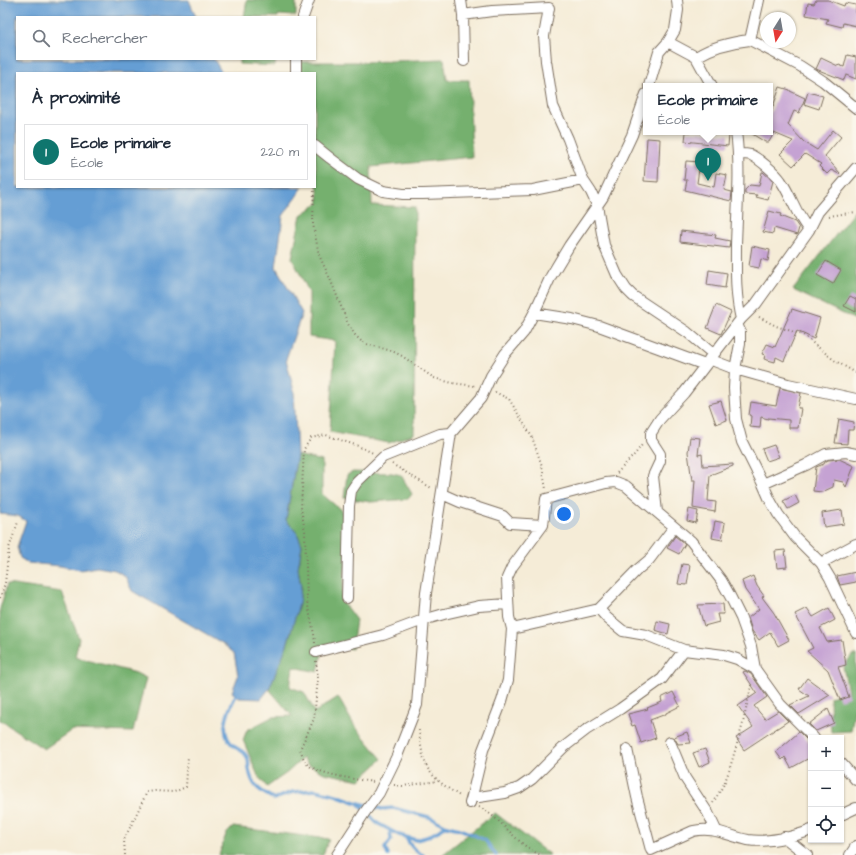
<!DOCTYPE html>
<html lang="fr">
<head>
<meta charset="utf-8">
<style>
	:root { --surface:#fff; --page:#f2f2f3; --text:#1f2937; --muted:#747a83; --line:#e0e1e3; --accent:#0f766e }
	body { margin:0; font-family:"Architects Daughter",sans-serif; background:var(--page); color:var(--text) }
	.controls { position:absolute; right:12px; bottom:12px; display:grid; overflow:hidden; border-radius:0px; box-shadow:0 1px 3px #0004 }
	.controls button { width:36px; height:36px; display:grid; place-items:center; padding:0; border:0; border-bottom:1px solid var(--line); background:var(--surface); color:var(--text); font:20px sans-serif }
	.compass { position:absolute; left:760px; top:12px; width:36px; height:36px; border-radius:50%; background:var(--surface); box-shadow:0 1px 3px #0004; rotate:191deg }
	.you { position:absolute; left:564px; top:514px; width:14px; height:14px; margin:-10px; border:3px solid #fff; border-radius:50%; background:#1a73e8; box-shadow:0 0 0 6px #1a73e833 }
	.badge { display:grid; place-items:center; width:26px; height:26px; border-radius:50%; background:var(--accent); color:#fff; font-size:13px; font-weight:700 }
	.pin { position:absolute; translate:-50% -33px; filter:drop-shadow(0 1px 2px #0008) }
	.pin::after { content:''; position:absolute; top:21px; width:14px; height:12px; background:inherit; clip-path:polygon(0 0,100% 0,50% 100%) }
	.popup { position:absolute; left:643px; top:83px; width:130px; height:52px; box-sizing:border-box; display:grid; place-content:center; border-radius:0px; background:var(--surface); filter:drop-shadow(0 1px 3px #0005); font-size:13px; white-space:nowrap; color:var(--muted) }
	.popup b { font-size:15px; color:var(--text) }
	.popup::after { content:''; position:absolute; left:50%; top:100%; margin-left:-8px; border:8px solid transparent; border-top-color:var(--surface) }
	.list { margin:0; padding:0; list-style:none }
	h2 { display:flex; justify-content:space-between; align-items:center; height:52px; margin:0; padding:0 16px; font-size:17px }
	h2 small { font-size:13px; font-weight:400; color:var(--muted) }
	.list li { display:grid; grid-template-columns:26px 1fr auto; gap:12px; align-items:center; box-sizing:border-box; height:56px; margin:0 8px 8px; padding:0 8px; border:1px solid var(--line); border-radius:0px }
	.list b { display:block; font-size:15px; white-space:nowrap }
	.list p { margin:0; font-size:13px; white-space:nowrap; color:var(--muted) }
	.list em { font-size:13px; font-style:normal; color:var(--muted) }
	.icon { flex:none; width:22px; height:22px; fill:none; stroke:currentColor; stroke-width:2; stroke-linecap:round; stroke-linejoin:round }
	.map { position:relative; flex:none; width:856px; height:855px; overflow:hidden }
	.search { position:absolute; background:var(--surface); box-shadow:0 1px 3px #0004; left:16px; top:16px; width:300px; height:44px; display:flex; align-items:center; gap:10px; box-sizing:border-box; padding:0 14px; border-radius:0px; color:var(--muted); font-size:15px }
	.panel { position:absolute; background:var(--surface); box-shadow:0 1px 3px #0004; left:16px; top:72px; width:300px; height:116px; border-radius:0px }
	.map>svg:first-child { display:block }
	.forest { fill:#75b06e; stroke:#586d46 }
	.water { fill:#659ed4; stroke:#506479 }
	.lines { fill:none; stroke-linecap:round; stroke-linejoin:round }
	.stream { stroke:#659ed4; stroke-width:3.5 }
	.building { fill:#c5a2d3 }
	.street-casing { stroke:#7c6e5f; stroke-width:12 }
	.path { stroke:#7c6e5f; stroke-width:2; stroke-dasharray:1 3; stroke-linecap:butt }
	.street { stroke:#fff; stroke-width:10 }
</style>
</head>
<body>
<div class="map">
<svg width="856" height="855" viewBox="0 0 856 855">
	<rect width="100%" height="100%" fill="#fbf7ec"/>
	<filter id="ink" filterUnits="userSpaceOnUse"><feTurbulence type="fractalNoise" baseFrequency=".025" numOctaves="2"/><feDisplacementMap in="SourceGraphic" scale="8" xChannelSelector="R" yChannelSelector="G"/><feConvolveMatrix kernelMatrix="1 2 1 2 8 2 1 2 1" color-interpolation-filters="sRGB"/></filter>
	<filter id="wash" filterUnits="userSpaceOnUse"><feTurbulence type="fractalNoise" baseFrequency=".012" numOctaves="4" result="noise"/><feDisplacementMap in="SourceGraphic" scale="16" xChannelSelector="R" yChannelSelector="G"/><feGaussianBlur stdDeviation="0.9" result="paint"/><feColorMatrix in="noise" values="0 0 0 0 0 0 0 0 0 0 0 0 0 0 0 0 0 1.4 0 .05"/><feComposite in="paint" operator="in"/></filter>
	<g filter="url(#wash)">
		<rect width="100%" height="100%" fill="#f5ecd7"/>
		<!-- forest -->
		<path class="forest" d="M 247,0 L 296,0 L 296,16 L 278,15 L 278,17 L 244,17 Z
			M 239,59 L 276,59 L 275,66 L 239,64 Z
			M 444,59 L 447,80 L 469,80 L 472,157 L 371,167 L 372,205 L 415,207 L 414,434 L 389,443 L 330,432 L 335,341 L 309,337 L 309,292 L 292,258 L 301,215 L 319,203 L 315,155 L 315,73 L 299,73 L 298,62 L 365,62 Z
			M 856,209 L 856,320 L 793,290 Z
			M 297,455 L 322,461 L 322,494 L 342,511 L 347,560 L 341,600 L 356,620 L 352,649 L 324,644 L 318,672 L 293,667 L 290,687 L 304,692 L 315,712 L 338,697 L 354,725 L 382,759 L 360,780 L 324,773 L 307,764 L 303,758 L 288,772 L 267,787 L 258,776 L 243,740 L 247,730 L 272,717 L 292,716 L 269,689 L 287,645 L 299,604 L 301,587 L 298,568 L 302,545 L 297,533 L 286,520 Z
			M 353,472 L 392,473 L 401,475 L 412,494 L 408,499 L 371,502 L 344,498 L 347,475 Z
			M 7,584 L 62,592 L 79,639 L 75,657 L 136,673 L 146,678 L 133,732 L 72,730 L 44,749 L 0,720 L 0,609 Z
			M 852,655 L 856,655 L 856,707 L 855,707 L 851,731 L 831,732 L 830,697 L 848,692 L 843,667 Z
			M 495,813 L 550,855 L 442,855 Z
			M 233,827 L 329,839 L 323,855 L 219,855 L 226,834 Z"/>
		<!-- water -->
		<path class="water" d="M 0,0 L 189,0 L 196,17 L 17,17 L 17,59 L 214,59 L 222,73 L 17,73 L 17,187 L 303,187 L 283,216 L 276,267 L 302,313 L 286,359 L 294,391 L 297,455 L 286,520 L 297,533 L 302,545 L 298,568 L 301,587 L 299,604 L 287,645 L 269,689 L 261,699 L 239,698 L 232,692 L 238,676 L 234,653 L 222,643 L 132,591 L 125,576 L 115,570 L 97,567 L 80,570 L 60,566 L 28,563 L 20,558 L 17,547 L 26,521 L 18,516 L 0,514 Z"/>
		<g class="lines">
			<!-- stream -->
			<path class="stream" d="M 236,695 C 228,711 217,733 235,747 C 241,751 246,752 248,760 C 249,762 248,766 249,769 C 252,787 259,790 274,799 L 293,792 L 315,790 L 336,795 L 358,803 L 377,823 L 399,835 L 416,840 L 427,837 L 447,826
				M 359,803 L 382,809 L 393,808 L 429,817 L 447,826 L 460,829 L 485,840 L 496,855
				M 406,838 C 411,846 414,851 423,855
				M 388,855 L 385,848 L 391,840 L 390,830"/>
		</g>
		<g id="blocks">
			<!-- building -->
			<path class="building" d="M 816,0 L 828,0 L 844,6 L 845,3 L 856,5 L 856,26 L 843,23 L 842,27 L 826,23 L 828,19 L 806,15 L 808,3 L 814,4 Z
				M 847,55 L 856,57 L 856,79 L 846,75 L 844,80 L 816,69 L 821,58 L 838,66 L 839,65 L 844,67 Z
				M 780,87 L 790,90 L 790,91 L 805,98 L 799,113 L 794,111 L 788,125 L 804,142 L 817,150 L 833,130 L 841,137 L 825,156 L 840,173 L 839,174 L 831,170 L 827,174 L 819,166 L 821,164 L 805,154 L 793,166 L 780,154 L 793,141 L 774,133 L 769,142 L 765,142 L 749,132 L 771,132 L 770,115 Z
				M 808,92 L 823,96 L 819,109 L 804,104 Z
				M 686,132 L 704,132 L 729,135 L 728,146 L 685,141 Z
				M 647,138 L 660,139 L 658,182 L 644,181 Z
				M 686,161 L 700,162 L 697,183 L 714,187 L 716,173 L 727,175 L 724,190 L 732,192 L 731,201 L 685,190 L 687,180 L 684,180 Z
				M 762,172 L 763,172 L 773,181 L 768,200 L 756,197 L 757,195 L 745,194 L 745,190 L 750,185 L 759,186 Z
				M 769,211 L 781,214 L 780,216 L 795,222 L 799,228 L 797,235 L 774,228 L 773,234 L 763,232 Z
				M 681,231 L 716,235 L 715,238 L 730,241 L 729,248 L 680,242 Z
				M 752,246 L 770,250 L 768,261 L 761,259 L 759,268 L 749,266 Z
				M 826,261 L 841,270 L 833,284 L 817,275 Z
				M 709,270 L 727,273 L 725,288 L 707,285 Z
				M 850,296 L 856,299 L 856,312 L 844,306 Z
				M 716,305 L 731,312 L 721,334 L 707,328 Z
				M 792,309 L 820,318 L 814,339 L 797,331 L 784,361 L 776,357 L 775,362 L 764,359 L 765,355 L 762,354 L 767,344 L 775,347 Z
				M 780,388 L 801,393 L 798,408 L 801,408 L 798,428 L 789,428 L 789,420 L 768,418 L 768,419 L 761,417 L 760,428 L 750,427 L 751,416 L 749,415 L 751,402 L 776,406 Z
				M 721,401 L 727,420 L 716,424 L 709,404 Z
				M 839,419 L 854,422 L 853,430 L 848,430 L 847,444 L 835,443 Z
				M 690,437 L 700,438 L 698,455 L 702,454 L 703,466 L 733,464 L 733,466 L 710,475 L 708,501 L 716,502 L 715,512 L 693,508 L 695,480 L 692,480 L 691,474 L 688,452 Z
				M 774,445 L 779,457 L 767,461 L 762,449 Z
				M 839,459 L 854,466 L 846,487 L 843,482 L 834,480 L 833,487 L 822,492 L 813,491 L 816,467 L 824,464 L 825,462 L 828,460 Z
				M 795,495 L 799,503 L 788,509 L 783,501 Z
				M 689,509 L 698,511 L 696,523 L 687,521 Z
				M 842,510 L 844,524 L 824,527 L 822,513 Z
				M 715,521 L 725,523 L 722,540 L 712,538 Z
				M 675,536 L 685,544 L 679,554 L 667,548 Z
				M 785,550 L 787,567 L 777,568 L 775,551 Z
				M 682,564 L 690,565 L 687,585 L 678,584 Z
				M 856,572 L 856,582 L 840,585 L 837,576 Z
				M 753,576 L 757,586 L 764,596 L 762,597 L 774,613 L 789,640 L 778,646 L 770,632 L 759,640 L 752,631 L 748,618 L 759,609 L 745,590 L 742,581 Z
				M 723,604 L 724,614 L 717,614 L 719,622 L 704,626 L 698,605 Z
				M 807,608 L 813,617 L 829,608 L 835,620 L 820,628 L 827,642 L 842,640 L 846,665 L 838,667 L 849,697 L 840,700 L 828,670 L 807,651 L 813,648 L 795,614 Z
				M 657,621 L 670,624 L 668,634 L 655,630 Z
				M 745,671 L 751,674 L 767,697 L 754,706 L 765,719 L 778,711 L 788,721 L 744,750 L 736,738 L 753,727 L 738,706 L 757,693 L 743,672 Z
				M 807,678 L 830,695 L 799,714 L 790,705 L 809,696 L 799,689 Z
				M 673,692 L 680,706 L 666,713 L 666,714 L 650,720 L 656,738 L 641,743 L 635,725 L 632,726 L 628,714 L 648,709 L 647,708 L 662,702 L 661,698 Z
				M 828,709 L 834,723 L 816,731 L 809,724 Z
				M 687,732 L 691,743 L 678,744 L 674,737 Z
				M 799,732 L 811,744 L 811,757 L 791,768 L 785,757 L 782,760 L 776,752 Z
				M 705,749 L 710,762 L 699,767 L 693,753 Z"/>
		</g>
	</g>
	<g filter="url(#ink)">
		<use href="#blocks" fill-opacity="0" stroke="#7c6e5f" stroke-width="1"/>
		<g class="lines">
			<!-- street casing -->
			<g class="street-casing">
				<path id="street" d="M 461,0 L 463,15 L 492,11 L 549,8 L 544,36 L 546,61 L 553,106 L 568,139 L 583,180 L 591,192 L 597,205 L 604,245 L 617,275 L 626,289 L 633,296 L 687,332 L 713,354
					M 463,15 L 464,61
					M 303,17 L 309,0
					M 750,40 L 800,66 L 823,81 L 856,108
					M 668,42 L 696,57 L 712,86
					M 696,57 C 712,47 731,42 750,40 L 759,0
					M 296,59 L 296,73
					M 649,86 L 659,52 L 668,42 L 675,30 L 678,10 L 677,0
					M 736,132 C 741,169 737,208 736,245 C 736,270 735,295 741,319
					M 315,146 L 330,158 L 358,179 L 383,191 L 403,194 L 423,194 L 533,190 L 583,180
					M 739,154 C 742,154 747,154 751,155 C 759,159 776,173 781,181 C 792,197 796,215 809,230
					M 534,313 L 572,319 L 599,326 L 705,365
					M 737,324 L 740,331 L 740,344 L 735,369 L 734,388 L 736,419 L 742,442 L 763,484 L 770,500 L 778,514 L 795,537 L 821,563 L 830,578 L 856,633
					M 709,359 L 735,369 L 788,384 L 856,399
					M 763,484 L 806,465 L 826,454 L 846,452 L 856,454
					M 442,494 L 460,502 L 503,516 L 510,523 L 543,525
					M 657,512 L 653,476 L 660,461 L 660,454 L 651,440 L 651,433 L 660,419 L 684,393 L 741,319 L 756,304 L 809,230 L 818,212 L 856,168
					M 821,563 L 856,544
					M 347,598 L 349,506 L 351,491 L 357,482 L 383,457 L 440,434 L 451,433
					M 599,609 L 607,618 L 623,631 L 646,635 L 684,650 L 724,655 L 737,659 L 755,669 L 780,704 L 814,738
					M 512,629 L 599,609 L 637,570 L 649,560 L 674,527
					M 316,652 L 383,635 L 423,620 L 444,614 L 479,606 L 508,604
					M 670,742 L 685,778 L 708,813 L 716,830
					M 627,749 L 637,797 L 651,850 L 693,831 C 713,826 728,836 748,840 C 765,843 795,837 811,830
					M 841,763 L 856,780
					M 472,796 L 483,750 L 502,701 L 508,680 L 512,629 L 509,617 L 507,578 L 512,567 L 543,525 L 546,499 L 606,483 L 616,482 L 626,486 L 691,541 L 721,580 L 730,596 L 741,618 L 751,646 L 755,669
					M 470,803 L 472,796 L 479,797 L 505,793 L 519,788 L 532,779 L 564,747 L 586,730 L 620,709 L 662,679 L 684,650
					M 841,815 L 856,808
					M 784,837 L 807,855
					M 337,855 L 365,812 L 379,793 L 397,756 L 417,705 L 426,593 L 451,433 L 481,398 L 491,376 L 505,354 L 524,332 L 534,313 L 551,276 L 569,246 L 603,197 L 632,135 L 646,94
					M 850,855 L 856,846"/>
			</g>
			<!-- path -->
			<path class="path" d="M 314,187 L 313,224 L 319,255 L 331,281 L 348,324 L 355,335 L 363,343 L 392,351 L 402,356 L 434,378 L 452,383 L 476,386
				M 829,216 L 856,212
				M 759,317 L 776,326 L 803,335 L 834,360 L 856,373
				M 495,392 L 509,399 L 532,437 L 542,466 L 546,489
				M 392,464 L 433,489
				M 617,473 L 635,454 L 642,445
				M 0,598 L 5,583 L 9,548 L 18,522
				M 315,643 L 314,634 L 307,601 L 305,531 L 301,509 L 304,449 L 311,438 L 326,435 L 358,446 L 373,453
				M 316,661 L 318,678 L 314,719 L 300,749 C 302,753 303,759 306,763 C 315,774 359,780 374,782
				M 419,730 C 420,742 423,764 431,773 C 439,783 451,790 461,797
				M 394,785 L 403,786 L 438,781
				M 713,803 L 724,784 L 729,771 L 742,727 L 752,683
				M 479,807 C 503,819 516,845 541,855
				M 125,855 L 124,840 L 147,792 L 155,791 L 174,792 L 186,787 L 188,756"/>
			<!-- street -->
			<use href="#street" class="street"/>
		</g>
	</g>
</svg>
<div class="controls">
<button>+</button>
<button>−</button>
<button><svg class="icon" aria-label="locate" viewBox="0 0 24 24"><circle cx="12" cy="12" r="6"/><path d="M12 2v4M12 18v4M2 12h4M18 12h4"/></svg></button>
</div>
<svg class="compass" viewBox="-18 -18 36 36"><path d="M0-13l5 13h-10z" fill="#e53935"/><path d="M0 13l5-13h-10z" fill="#747a83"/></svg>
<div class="you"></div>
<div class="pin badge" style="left:708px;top:181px">1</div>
<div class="popup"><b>Ecole primaire</b>École</div>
<div class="search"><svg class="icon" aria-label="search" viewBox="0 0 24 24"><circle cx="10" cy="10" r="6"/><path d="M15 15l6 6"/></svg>Rechercher</div>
<section class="panel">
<h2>À proximité<small></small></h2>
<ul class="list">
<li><span class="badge">1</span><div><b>Ecole primaire</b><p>École</p></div><em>220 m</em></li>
</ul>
</section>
</div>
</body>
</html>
